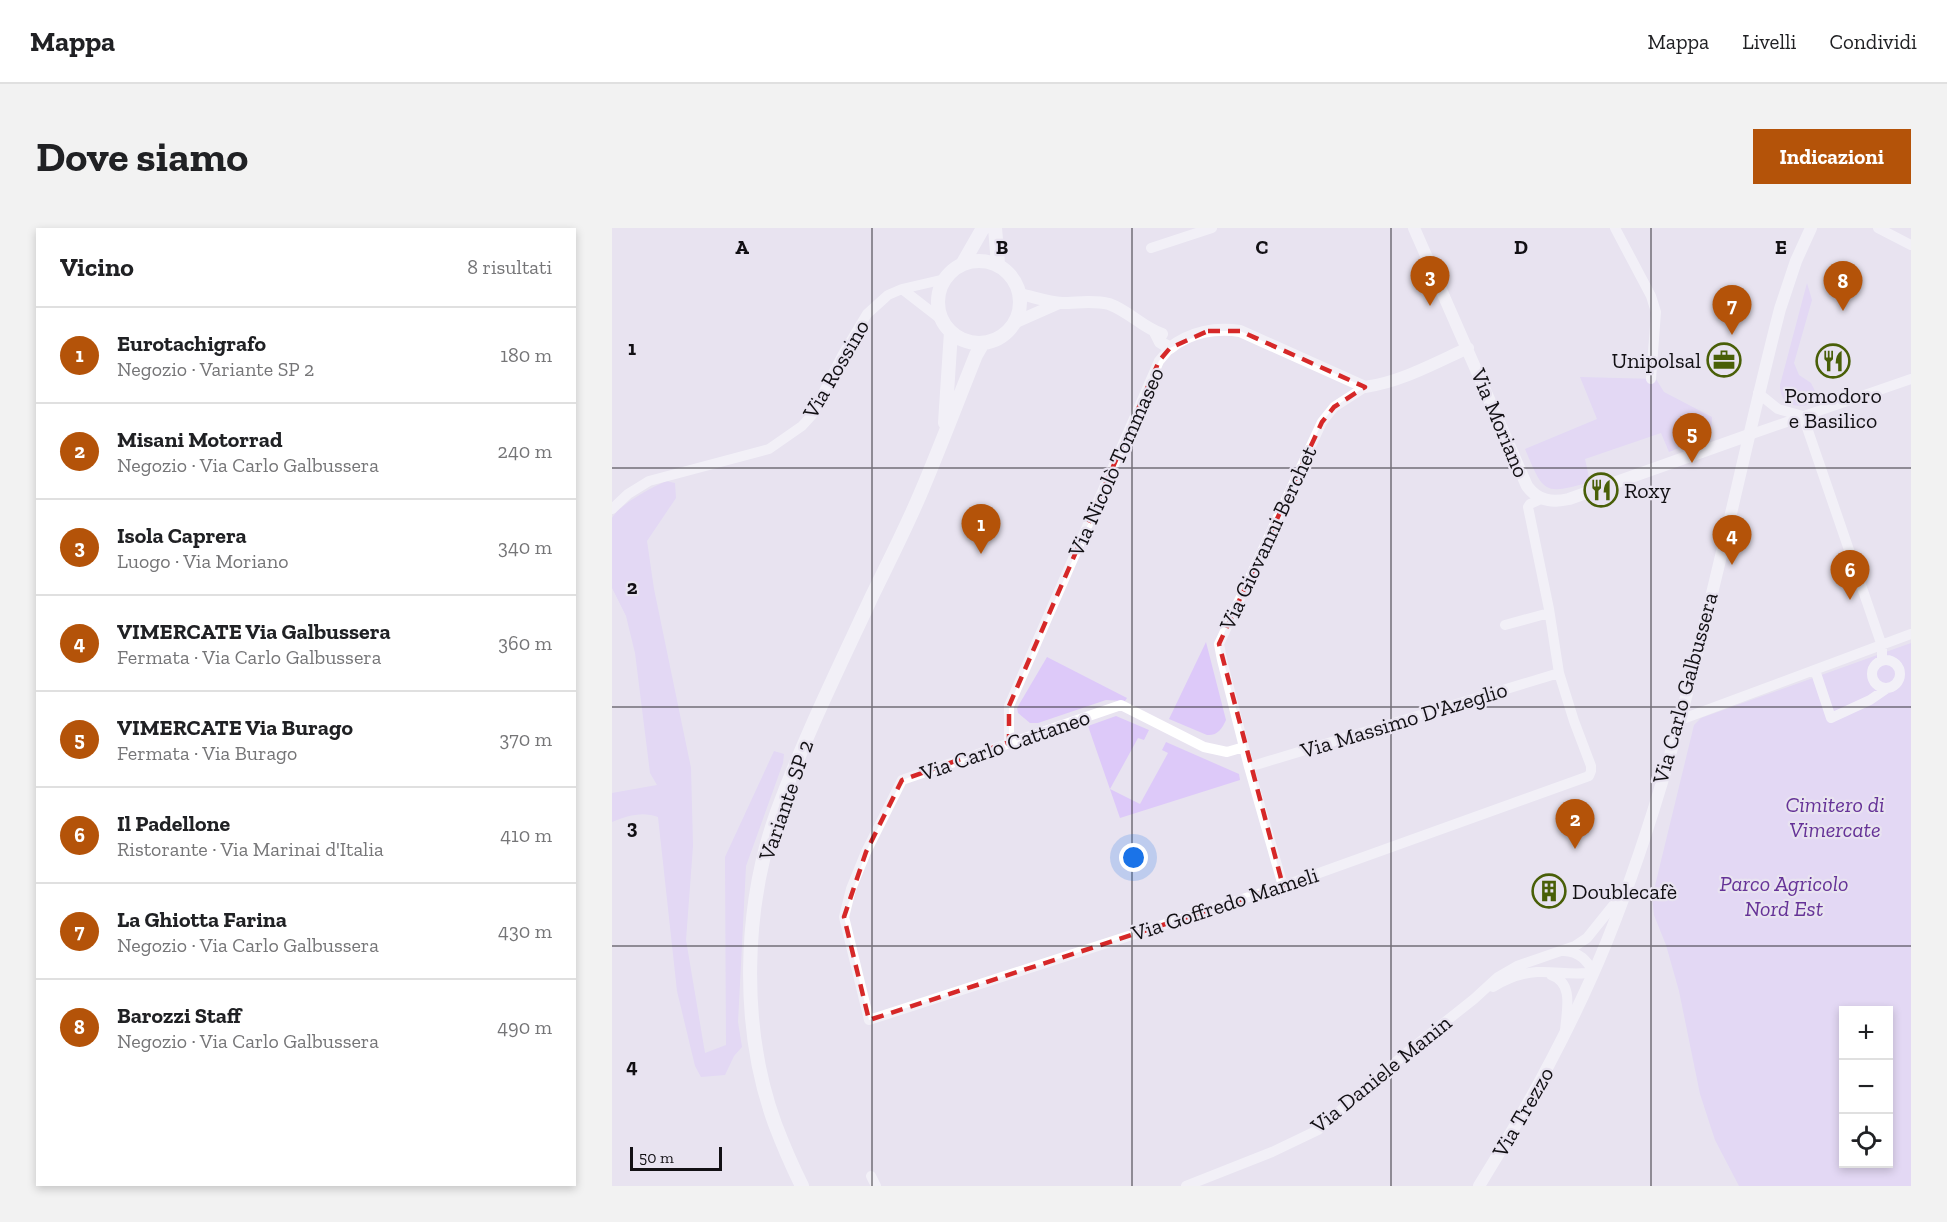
<!DOCTYPE html>
<html lang="it">
<head>
<meta charset="utf-8">
<style>
	:root { --surface:#fff; --page:#f2f2f2; --text:#202124; --muted:#757577; --line:#e0e0e0; --accent:#b45309 }
	body { margin:0; font-family:"Zilla Slab",serif; background:var(--page); color:var(--text) }
	.controls { position:absolute; right:18px; bottom:18px; display:grid; overflow:hidden; border-radius:0px; box-shadow:0 3px 9px #0003 }
	.controls button { width:54px; height:54px; display:grid; place-items:center; padding:0; border:0; border-bottom:2px solid var(--line); background:var(--surface); color:var(--text); font:30px sans-serif }
	.scale { position:absolute; left:18px; bottom:15px; width:92px; box-sizing:border-box; padding-left:6px; border:3px solid #121014; border-top:0; font-size:16px; line-height:21px; white-space:nowrap; color:#121014; -webkit-text-stroke:4px #e8e3f0; paint-order:stroke }
	.you { position:absolute; left:522px; top:630px; width:21px; height:21px; margin:-15px; border:4px solid #fff; border-radius:50%; background:#1a73e8; box-shadow:0 0 0 9px #1a73e833 }
	.badge { display:grid; place-items:center; width:39px; height:39px; border-radius:50%; background:var(--accent); color:#fff; font-size:20px; font-weight:700 }
	.pin { position:absolute; translate:-50% -50px; filter:drop-shadow(0 2px 3px #0008) }
	.pin::after { content:''; position:absolute; top:32px; width:21px; height:18px; background:inherit; clip-path:polygon(0 0,100% 0,50% 100%) }
	.list { margin:0; padding:0; list-style:none }
	h2 { display:flex; justify-content:space-between; align-items:center; height:78px; margin:0; padding:0 24px; font-size:26px }
	h2 small { font-size:20px; font-weight:400; color:var(--muted) }
	.list li { display:grid; grid-template-columns:39px 1fr auto; gap:18px; align-items:center; box-sizing:border-box; height:96px; padding:0 24px; border-top:2px solid var(--line) }
	.list b { display:block; font-size:22px; white-space:nowrap }
	.list p { margin:0; font-size:20px; white-space:nowrap; color:var(--muted) }
	.list em { font-size:20px; font-style:normal; color:var(--muted) }
	.icon { flex:none; width:33px; height:33px; fill:none; stroke:currentColor; stroke-width:2; stroke-linecap:round; stroke-linejoin:round }
	.map { position:relative; flex:none; width:1299px; height:958px; overflow:hidden; border-radius:0px }
	header { display:flex; align-items:center; gap:36px; box-sizing:border-box; height:84px; padding:0 30px; background:var(--surface); border-bottom:2px solid var(--line) }
	header strong { font-size:28px }
	nav { display:flex; gap:33px; margin-inline-start:auto; font-size:21px }
	.intro { display:flex; align-items:center; justify-content:space-between; box-sizing:border-box; height:144px; padding:0 36px }
	h1 { margin:0; font-size:42px }
	.button { padding:15px 27px; border-radius:0px; background:var(--accent); color:#fff; font-size:21px; font-weight:700 }
	main { display:flex; gap:36px; padding:0 36px }
	aside { flex:1; background:var(--surface); border-radius:0px; box-shadow:0 3px 9px #0003 }
	.map>svg:first-child { display:block }
	.green { fill:#ddc9f9; fill-rule:evenodd }
	.lines { fill:none; stroke-linecap:round; stroke-linejoin:round }
	.minor { stroke:#fff; stroke-width:10 }
	.tertiary { stroke:#fff; stroke-width:12 }
	.secondary { stroke:#fff; stroke-width:14 }
	.marked { fill:none; stroke:#d62828; stroke-width:4.5; stroke-dasharray:12 8; stroke-linejoin:round }
	.grid { fill:none; stroke:#121014; stroke-width:1.5; stroke-opacity:0.55 }
	.labels { text-anchor:middle; dominant-baseline:central; stroke-width:4.5; stroke-linejoin:round; paint-order:stroke }
	.poi-label { font-size:22px; fill:#121014; stroke:#e8e3f0; text-anchor:start }
	.street-label { font-size:22px; fill:#121014; stroke:#e8e3f0 }
	.park-label { font-size:22px; font-style:italic; fill:#653297; stroke:#e8e3f0 }
	.grid-label { font-size:20px; text-anchor:middle; font-weight:bold; fill:#121014; stroke:#e8e3f0; stroke-width:4.5; stroke-linejoin:round; paint-order:stroke }
</style>
</head>
<body>
<header>
<strong>Mappa</strong>
<nav><a>Mappa</a><a>Livelli</a><a>Condividi</a></nav>
</header>
<div class="intro"><h1>Dove siamo</h1><a class="button">Indicazioni</a></div>
<main>
<aside>
<h2>Vicino<small>8 risultati</small></h2>
<ul class="list">
<li><span class="badge">1</span><div><b>Eurotachigrafo</b><p>Negozio · Variante SP 2</p></div><em>180 m</em></li>
<li><span class="badge">2</span><div><b>Misani Motorrad</b><p>Negozio · Via Carlo Galbussera</p></div><em>240 m</em></li>
<li><span class="badge">3</span><div><b>Isola Caprera</b><p>Luogo · Via Moriano</p></div><em>340 m</em></li>
<li><span class="badge">4</span><div><b>VIMERCATE Via Galbussera</b><p>Fermata · Via Carlo Galbussera</p></div><em>360 m</em></li>
<li><span class="badge">5</span><div><b>VIMERCATE Via Burago</b><p>Fermata · Via Burago</p></div><em>370 m</em></li>
<li><span class="badge">6</span><div><b>Il Padellone</b><p>Ristorante · Via Marinai d'Italia</p></div><em>410 m</em></li>
<li><span class="badge">7</span><div><b>La Ghiotta Farina</b><p>Negozio · Via Carlo Galbussera</p></div><em>430 m</em></li>
<li><span class="badge">8</span><div><b>Barozzi Staff</b><p>Negozio · Via Carlo Galbussera</p></div><em>490 m</em></li>
</ul>
</aside>
<div class="map">
<svg width="1299" height="958" viewBox="0 0 1299 958">
	<rect width="100%" height="100%" fill="#e8e3f0"/>
	<!-- green -->
	<path class="green" d="M 1195,55 L 1200,72 L 1182,135 L 1187,147 L 1199,155 L 1204,165 L 1210,168 L 1222,167 C 1206,177 1168,189 1168,157 Z
		M 968,149 L 1044,151 L 1052,164 L 1100,189 L 1099,207 L 1057,224 L 1049,205 L 973,231 L 978,254 C 932,267 932,266 913,221 L 985,191 Z
		M 54,253 L 63,255 L 64,270 L 35,313 L 42,361 L 79,540 L 81,618 L 74,712 L 93,825 L 114,817 L 113,629 L 162,523 L 172,526 L 171,535 L 134,638 L 126,794 L 130,819 L 122,828 L 113,847 L 89,849 L 83,838 L 65,763 L 46,589 C 30,583 15,588 0,594 L 0,565 L 45,557 L 38,545 L 23,425 L 14,388 L 0,360 L 0,290 C 8,276 39,260 54,253 Z
		M 594,414 L 614,492 C 610,501 605,508 595,507 L 557,491 Z
		M 1299,415 L 1299,958 L 1127,958 L 1103,912 L 1088,866 L 1067,763 L 1054,717 L 1042,687 L 1040,670 L 1082,497 L 1089,490 ZM 1232,782 L 1276,782 L 1276,936 L 1232,936 Z
		M 435,429 L 515,470 L 513,473 L 494,472 L 426,495 L 418,495 L 406,485 L 405,480 Z
		M 504,488 L 537,502 L 532,512 L 526,510 L 498,561 L 528,576 L 556,525 L 550,522 L 554,514 L 627,546 L 628,552 L 508,590 L 476,498 Z"/>
	<g class="lines">
		<!-- minor -->
		<path class="minor" d="M 1003,0 L 1039,68 L 1044,84 L 1039,151
			M 1266,0 L 1299,17
			M 539,20 L 600,0
			M 330,92 L 290,61 L 333,51
			M 1146,165 L 1166,181 L 1191,188
			M 1191,188 L 1270,418 L 1270,433
			M 1137,207 L 1299,151
			M 0,281 L 16,266 L 37,253 L 157,221 L 190,198 L 200,187 L 231,126 L 255,86 L 276,67 L 290,61
			M 893,397 L 937,385
			M1260 446a14 14 0 1 1 28 0a14 14 0 1 1-28 0Z
			M 1203,442 L 1219,490 L 1258,472 L 1274,461
			M 1068,492 L 1299,406
			M 397,514 L 397,478 L 547,133 L 558,120
			M 632,519 L 615,524 L 592,519 L 509,477 L 290,552 L 254,624 L 239,661 L 232,689 L 257,792 L 671,658 L 977,548 L 979,543 L 979,538 L 962,493 L 947,445 L 937,381 L 916,279 L 918,276 L 929,271
			M 637,539 L 947,445
			M 671,658 L 637,539 L 610,432 L 607,416 L 710,194 L 722,179 L 753,159
			M 939,747 C 963,755 954,784 953,804
			M 881,759 C 894,751 909,745 925,744 C 945,743 962,748 982,744 C 974,732 968,724 952,723
			M 259,948 L 264,958
			M 574,958 L 660,924 L 706,902 L 794,825 L 862,771 L 886,749 L 905,738 L 963,718 L 975,710 L 1012,664"/>
		<!-- tertiary -->
		<path class="tertiary" d="M 802,0 L 915,258 C 926,273 940,275 957,271 L 1137,207
			M 408,66 C 422,69 436,74 450,75 C 466,75 481,72 497,76 C 517,83 531,100 550,106
			M 404,94 L 447,75
			M 543,104 L 548,114 L 558,120 C 578,104 604,99 628,103 L 753,159 C 789,154 823,135 856,120
			M 867,958 C 916,879 960,799 995,713 C 1076,512 1114,291 1168,81 L 1184,33 L 1199,0"/>
		<!-- secondary -->
		<path class="secondary" d="M 383,0 L 386,36
			M326 74a41 41 0 1 1 82 0a41 41 0 1 1-82 0Z
			M 351,35 L 371,0
			M 333,195 L 339,104
			M 190,958 C 180,938 171,917 163,896 C 128,800 131,680 165,584 C 192,510 227,439 260,368 C 277,333 295,298 310,262 C 329,217 346,172 364,127 L 371,115"/>
	</g>
	<!-- marked area -->
	<path d="M0 0H1299V958H0ZM 596,103 L 628,103 L 753,159 L 722,179 L 710,194 L 607,416 L 671,658 L 257,792 L 232,689 L 254,624 L 290,552 L 397,514 L 397,478 L 547,133 L 558,120 Z" fill="#e8e3f0" fill-opacity=".55" fill-rule="evenodd"/>
	<path class="marked" d="M 596,103 L 628,103 L 753,159 L 722,179 L 710,194 L 607,416 L 671,658 L 257,792 L 232,689 L 254,624 L 290,552 L 397,514 L 397,478 L 547,133 L 558,120 Z"/>
	<!-- grid -->
	<path class="grid" d="M 260,0 L 260,958M 520,0 L 520,958M 779,0 L 779,958M 1039,0 L 1039,958M 0,240 L 1299,240M 0,479 L 1299,479M 0,718 L 1299,718"/>
	<!-- icons -->
	<defs>
		<g id="office-ring" transform="scale(1.725)"><circle r="9.5" fill="#e8e3f0" stroke="#495f08" stroke-width="1.5"/><path d="M-6-3h4V-5.5h4V-3h4V5H-6ZM-1-4.5V-3h2v-1.5ZM-6 0V1H6V0Z" fill="#495f08"/></g>
		<g id="restaurant-ring" transform="scale(1.725)"><circle r="9.5" fill="#e8e3f0" stroke="#495f08" stroke-width="1.5"/><path d="M-5-6h1v4h1v-4h1v4h1v-4h1v5L-1.5 .5V6h-2V.5L-5-1ZM5-6V6H3V1.5H1.5Q1.5-4 5-6Z" fill="#495f08"/></g>
		<g id="building-ring" transform="scale(1.725)"><circle r="9.5" fill="#e8e3f0" stroke="#495f08" stroke-width="1.5"/><path d="M-4-6H4V6H1V3H-1V6H-4ZM-2.5-4.3h1.7v1.8h-1.7ZM.8-4.3h1.7v1.8H.8ZM-2.5-1h1.7V.8h-1.7ZM.8-1h1.7V.8H.8Z" fill="#495f08"/></g>
	</defs>
	<g fill-rule="evenodd">
		<use href="#office-ring" x="1112" y="132"/>
		<use href="#restaurant-ring" x="1221" y="133"/>
		<use href="#restaurant-ring" x="989" y="262"/>
		<use href="#building-ring" x="937" y="663"/>
	</g>
	<g class="labels">
		<!-- poi labels -->
		<g class="poi-label">
			<text x="1089" y="132" text-anchor="end">Unipolsal</text>
			<text x="1221" y="167" text-anchor="middle">Pomodoro<tspan x="1221" dy="25">e Basilico</tspan></text>
			<text x="1012" y="262">Roxy</text>
			<text x="960" y="663">Doublecafè</text>
		</g>
		<!-- street labels -->
		<g class="street-label">
			<text transform="translate(224 141) rotate(-60)">Via Rossino</text>
			<text transform="translate(888 195) rotate(67)">Via Moriano</text>
			<text transform="translate(504 234) rotate(-66)">Via Nicolò Tommaseo</text>
			<text transform="translate(656 310) rotate(-65)">Via Giovanni Berchet</text>
			<text transform="translate(1073 460) rotate(-75)">Via Carlo Galbussera</text>
			<text transform="translate(792 492) rotate(-17)">Via Massimo D'Azeglio</text>
			<text transform="translate(393 517) rotate(-19)">Via Carlo Cattaneo</text>
			<text transform="translate(174 572) rotate(-71)">Variante SP 2</text>
			<text transform="translate(613 676) rotate(-18)">Via Goffredo Mameli</text>
			<text transform="translate(769 846) rotate(-39)">Via Daniele Manin</text>
			<text transform="translate(911 884) rotate(-60)">Via Trezzo</text>
		</g>
		<!-- park labels -->
		<g class="park-label">
			<text x="1223" y="576">Cimitero di<tspan x="1223" dy="25">Vimercate</tspan></text>
			<text x="1172" y="655">Parco Agricolo<tspan x="1172" dy="25">Nord Est</tspan></text>
		</g>
	</g>
	<g class="grid-label">
		<text x="130" y="26">A</text>
		<text x="390" y="26">B</text>
		<text x="650" y="26">C</text>
		<text x="909" y="26">D</text>
		<text x="1169" y="26">E</text>
		<text x="20" y="127">1</text>
		<text x="20" y="366">2</text>
		<text x="20" y="606">3</text>
		<text x="20" y="845">4</text>
	</g>
</svg>
<div class="controls">
<button>+</button>
<button>−</button>
<button><svg class="icon" aria-label="locate" viewBox="0 0 24 24"><circle cx="12" cy="12" r="6"/><path d="M12 2v4M12 18v4M2 12h4M18 12h4"/></svg></button>
</div>
<div class="scale">50 m</div>
<div class="you"></div>
<div class="pin badge" style="left:369px;top:326px">1</div>
<div class="pin badge" style="left:963px;top:621px">2</div>
<div class="pin badge" style="left:818px;top:78px">3</div>
<div class="pin badge" style="left:1120px;top:337px">4</div>
<div class="pin badge" style="left:1080px;top:235px">5</div>
<div class="pin badge" style="left:1238px;top:372px">6</div>
<div class="pin badge" style="left:1120px;top:107px">7</div>
<div class="pin badge" style="left:1231px;top:83px">8</div>
</div>
</main>
</body>
</html>
